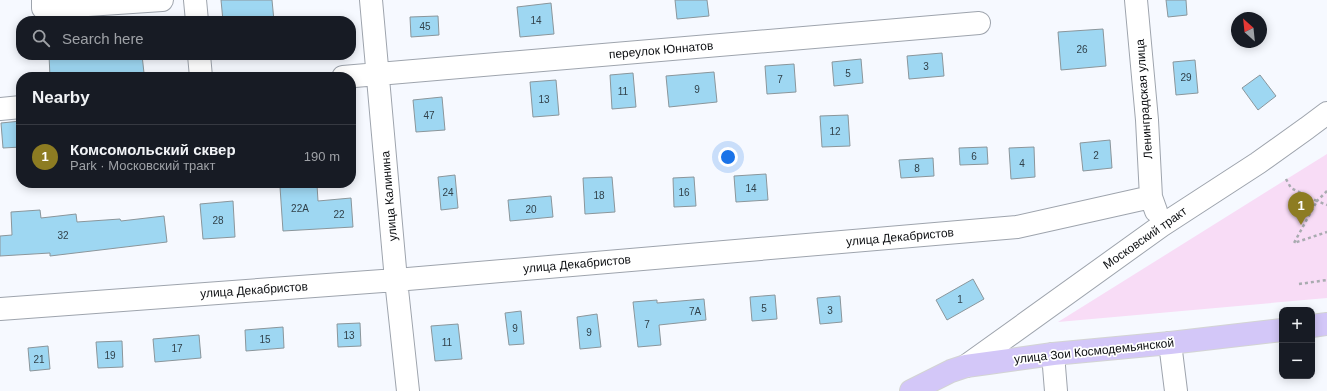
<!DOCTYPE html>
<html lang="en">
<head>
<meta charset="utf-8">
<style>
	:root { --surface:#171b24; --page:#242831; --text:#f1f3f6; --muted:#9ea1a6; --line:#363941; --accent:#8d7c22 }
	body { margin:0; font-family:Helvetica,sans-serif; background:var(--page); color:var(--text) }
	.controls { position:absolute; right:12px; bottom:12px; display:grid; overflow:hidden; border-radius:8px; box-shadow:0 2px 10px #0003 }
	.controls button { width:36px; height:36px; display:grid; place-items:center; padding:0; border:0; border-bottom:1px solid var(--line); background:var(--surface); color:var(--text); font:20px sans-serif }
	.compass { position:absolute; left:1231px; top:12px; width:36px; height:36px; border-radius:50%; background:var(--surface); box-shadow:0 2px 10px #0003; rotate:333deg }
	.you { position:absolute; left:728px; top:157px; width:14px; height:14px; margin:-10px; border:3px solid #fff; border-radius:50%; background:#1a73e8; box-shadow:0 0 0 6px #1a73e833 }
	.badge { display:grid; place-items:center; width:26px; height:26px; border-radius:50%; background:var(--accent); color:#fff; font-size:13px; font-weight:700 }
	.pin { position:absolute; translate:-50% -33px; filter:drop-shadow(0 1px 2px #0008) }
	.pin::after { content:''; position:absolute; top:21px; width:14px; height:12px; background:inherit; clip-path:polygon(0 0,100% 0,50% 100%) }
	.list { margin:0; padding:0; list-style:none }
	h2 { display:flex; justify-content:space-between; align-items:center; height:52px; margin:0; padding:0 16px; font-size:17px }
	h2 small { font-size:13px; font-weight:400; color:var(--muted) }
	.list li { display:grid; grid-template-columns:26px 1fr auto; gap:12px; align-items:center; box-sizing:border-box; height:64px; padding:0 16px; border-top:1px solid var(--line) }
	.list b { display:block; font-size:15px; white-space:nowrap }
	.list p { margin:0; font-size:13px; white-space:nowrap; color:var(--muted) }
	.list em { font-size:13px; font-style:normal; color:var(--muted) }
	.icon { flex:none; width:22px; height:22px; fill:none; stroke:currentColor; stroke-width:2; stroke-linecap:round; stroke-linejoin:round }
	.map { position:relative; flex:none; width:1327px; height:391px; overflow:hidden }
	.search { position:absolute; background:var(--surface); box-shadow:0 2px 10px #0003; left:16px; top:16px; width:340px; height:44px; display:flex; align-items:center; gap:10px; box-sizing:border-box; padding:0 14px; border-radius:16px; color:var(--muted); font-size:15px }
	.panel { position:absolute; background:var(--surface); box-shadow:0 2px 10px #0003; left:16px; top:72px; width:340px; height:116px; border-radius:16px }
	.map>svg:first-child { display:block }
	.green { fill:#f8dcf6 }
	.building { fill:#9ed7f2; stroke:#8b969b }
	.lines { fill:none; stroke-linecap:round; stroke-linejoin:round }
	.minor-casing { stroke:#9ea4ad; stroke-width:24 }
	.major-casing { stroke:#d3d4d4; stroke-width:24 }
	.path { stroke:#a9abb0; stroke-width:2.5; stroke-dasharray:3 3; stroke-linecap:butt }
	.minor { stroke:#fff; stroke-width:22 }
	.major { stroke:#d3c7f8; stroke-width:22 }
	.labels { text-anchor:middle; dominant-baseline:central; stroke-width:3.5; stroke-linejoin:round; paint-order:stroke }
	.number-label { font-size:10px; fill:#31414a }
	.street-label { font-size:12px; fill:#0d0f12; stroke:#fff }
</style>
</head>
<body>
<div class="map">
<svg width="1327" height="391" viewBox="0 0 1327 391">
	<rect width="100%" height="100%" fill="#f6f9ff"/>
	<!-- green -->
	<path class="green" d="M 1327,154 L 1327,298 L 1058,322 Z"/>
	<!-- building -->
	<path class="building" d="M 221,0 L 272,0 L 274,21 L 223,21 Z
		M 675,0 L 707,0 L 709,16 L 677,19 Z
		M 1166,0 L 1186,0 L 1187,15 L 1168,17 Z
		M 551,3 L 554,34 L 520,37 L 517,7 Z
		M 438,16 L 439,35 L 411,37 L 410,17 Z
		M 1103,29 L 1106,66 L 1061,70 L 1058,32 Z
		M 942,53 L 944,76 L 909,79 L 907,56 Z
		M 49,55 L 142,55 L 144,73 L 50,77 Z
		M 861,59 L 863,83 L 834,86 L 832,62 Z
		M 1195,60 L 1198,93 L 1176,95 L 1173,62 Z
		M 794,64 L 796,92 L 767,94 L 765,66 Z
		M 714,72 L 717,102 L 669,107 L 666,76 Z
		M 633,73 L 636,107 L 612,109 L 610,75 Z
		M 1260,75 L 1276,96 L 1258,110 L 1242,88 Z
		M 556,80 L 559,115 L 533,117 L 530,82 Z
		M 442,97 L 445,130 L 416,132 L 413,100 Z
		M 848,115 L 850,146 L 822,147 L 820,116 Z
		M 21,121 L 21,147 L 3,148 L 1,123 Z
		M 1110,140 L 1112,168 L 1083,171 L 1080,143 Z
		M 987,147 L 988,164 L 960,165 L 959,148 Z
		M 1034,147 L 1035,177 L 1011,179 L 1009,148 Z
		M 933,158 L 934,176 L 901,178 L 899,160 Z
		M 766,174 L 768,200 L 736,202 L 734,176 Z
		M 455,175 L 458,208 L 441,210 L 438,177 Z
		M 612,177 L 615,212 L 585,214 L 583,178 Z
		M 694,177 L 696,206 L 674,207 L 673,178 Z
		M 317,185 L 318,201 L 351,198 L 353,227 L 283,231 L 280,187 Z
		M 551,196 L 553,217 L 510,221 L 508,200 Z
		M 233,201 L 235,237 L 203,239 L 200,204 Z
		M 40,210 L 41,218 L 76,214 L 77,222 L 120,219 L 121,221 L 164,216 L 167,242 L 50,256 L 50,253 L 0,256 L 0,236 L 12,235 L 11,212 Z
		M 973,279 L 984,299 L 947,320 L 936,300 Z
		M 775,295 L 777,319 L 752,321 L 750,297 Z
		M 840,296 L 842,322 L 820,324 L 817,298 Z
		M 704,299 L 706,320 L 659,325 L 661,345 L 638,347 L 633,302 L 657,300 L 657,303 Z
		M 521,311 L 524,344 L 509,345 L 505,313 Z
		M 597,314 L 601,347 L 580,349 L 577,317 Z
		M 360,323 L 361,346 L 338,347 L 337,324 Z
		M 458,324 L 462,359 L 435,361 L 431,326 Z
		M 283,327 L 284,348 L 246,351 L 245,330 Z
		M 199,335 L 201,358 L 155,362 L 153,339 Z
		M 122,341 L 123,367 L 98,368 L 96,342 Z
		M 48,346 L 50,369 L 30,371 L 28,348 Z"/>
	<g class="lines">
		<!-- minor casing -->
		<g class="minor-casing">
			<path id="minor" d="M 43,0 L 43,8 L 162,0
				M 195,0 L 197,21
				M 371,0 L 396,280 L 408,391
				M 1136,0 L 1147,120 L 1151,197 L 1156,211
				M 199,55 L 201,77
				M 343,77 L 979,23
				M 0,109 L 21,107
				M 0,309 L 396,280 L 1017,227 L 1151,197
				M 1170,343 L 1176,391
				M 1053,354 L 1056,391
				M 966,366 L 1161,226 L 1258,163 L 1307,128 L 1327,113"/>
		</g>
		<!-- major casing -->
		<g class="major-casing">
			<path id="major" d="M 1312,326 L 1327,324
				M 911,391 L 951,371 L 966,366 L 988,363 L 1053,354 L 1170,343 L 1282,330"/>
		</g>
		<!-- path -->
		<path class="path" d="M 1286,179 L 1291,188 L 1317,201 L 1294,243 L 1327,232
			M 1327,191 L 1317,201 L 1327,205
			M 1299,284 L 1327,280"/>
		<!-- minor -->
		<use href="#minor" class="minor"/>
		<!-- major -->
		<use href="#major" class="major"/>
	</g>
	<g class="labels">
		<!-- number labels -->
		<g class="number-label">
			<text x="536" y="20">14</text>
			<text x="425" y="26">45</text>
			<text x="1082" y="49">26</text>
			<text x="926" y="66">3</text>
			<text x="848" y="73">5</text>
			<text x="1186" y="77">29</text>
			<text x="780" y="79">7</text>
			<text x="697" y="89">9</text>
			<text x="623" y="91">11</text>
			<text x="544" y="99">13</text>
			<text x="429" y="115">47</text>
			<text x="835" y="131">12</text>
			<text x="1096" y="155">2</text>
			<text x="974" y="156">6</text>
			<text x="1022" y="163">4</text>
			<text x="917" y="168">8</text>
			<text x="751" y="188">14</text>
			<text x="448" y="192">24</text>
			<text x="684" y="192">16</text>
			<text x="599" y="195">18</text>
			<text x="300" y="208">22А</text>
			<text x="531" y="209">20</text>
			<text x="339" y="214">22</text>
			<text x="218" y="220">28</text>
			<text x="63" y="235">32</text>
			<text x="960" y="299">1</text>
			<text x="764" y="308">5</text>
			<text x="830" y="310">3</text>
			<text x="695" y="311">7А</text>
			<text x="647" y="324">7</text>
			<text x="515" y="328">9</text>
			<text x="589" y="332">9</text>
			<text x="349" y="335">13</text>
			<text x="265" y="339">15</text>
			<text x="447" y="342">11</text>
			<text x="177" y="348">17</text>
			<text x="110" y="355">19</text>
			<text x="39" y="359">21</text>
		</g>
		<!-- street labels -->
		<g class="street-label">
			<text transform="translate(661 50) rotate(-5)">переулок Юннатов</text>
			<text transform="translate(1144 99) rotate(-94)">Ленинградская улица</text>
			<text transform="translate(389 196) rotate(-95)">улица Калинина</text>
			<text transform="translate(900 237) rotate(-5)">улица Декабристов</text>
			<text transform="translate(1145 238) rotate(-35)">Московский тракт</text>
			<text transform="translate(577 264) rotate(-5)">улица Декабристов</text>
			<text transform="translate(254 290) rotate(-4)">улица Декабристов</text>
			<text transform="translate(1094 351) rotate(-6)">улица Зои Космодемьянской</text>
		</g>
	</g>
</svg>
<div class="controls">
<button>+</button>
<button>−</button>
</div>
<svg class="compass" viewBox="-18 -18 36 36"><path d="M0-13l5 13h-10z" fill="#e53935"/><path d="M0 13l5-13h-10z" fill="#9ea1a6"/></svg>
<div class="you"></div>
<div class="pin badge" style="left:1301px;top:225px">1</div>
<div class="search"><svg class="icon" aria-label="search" viewBox="0 0 24 24"><circle cx="10" cy="10" r="6"/><path d="M15 15l6 6"/></svg>Search here</div>
<section class="panel">
<h2>Nearby<small></small></h2>
<ul class="list">
<li><span class="badge">1</span><div><b>Комсомольский сквер</b><p>Park · Московский тракт</p></div><em>190 m</em></li>
</ul>
</section>
</div>
</body>
</html>
